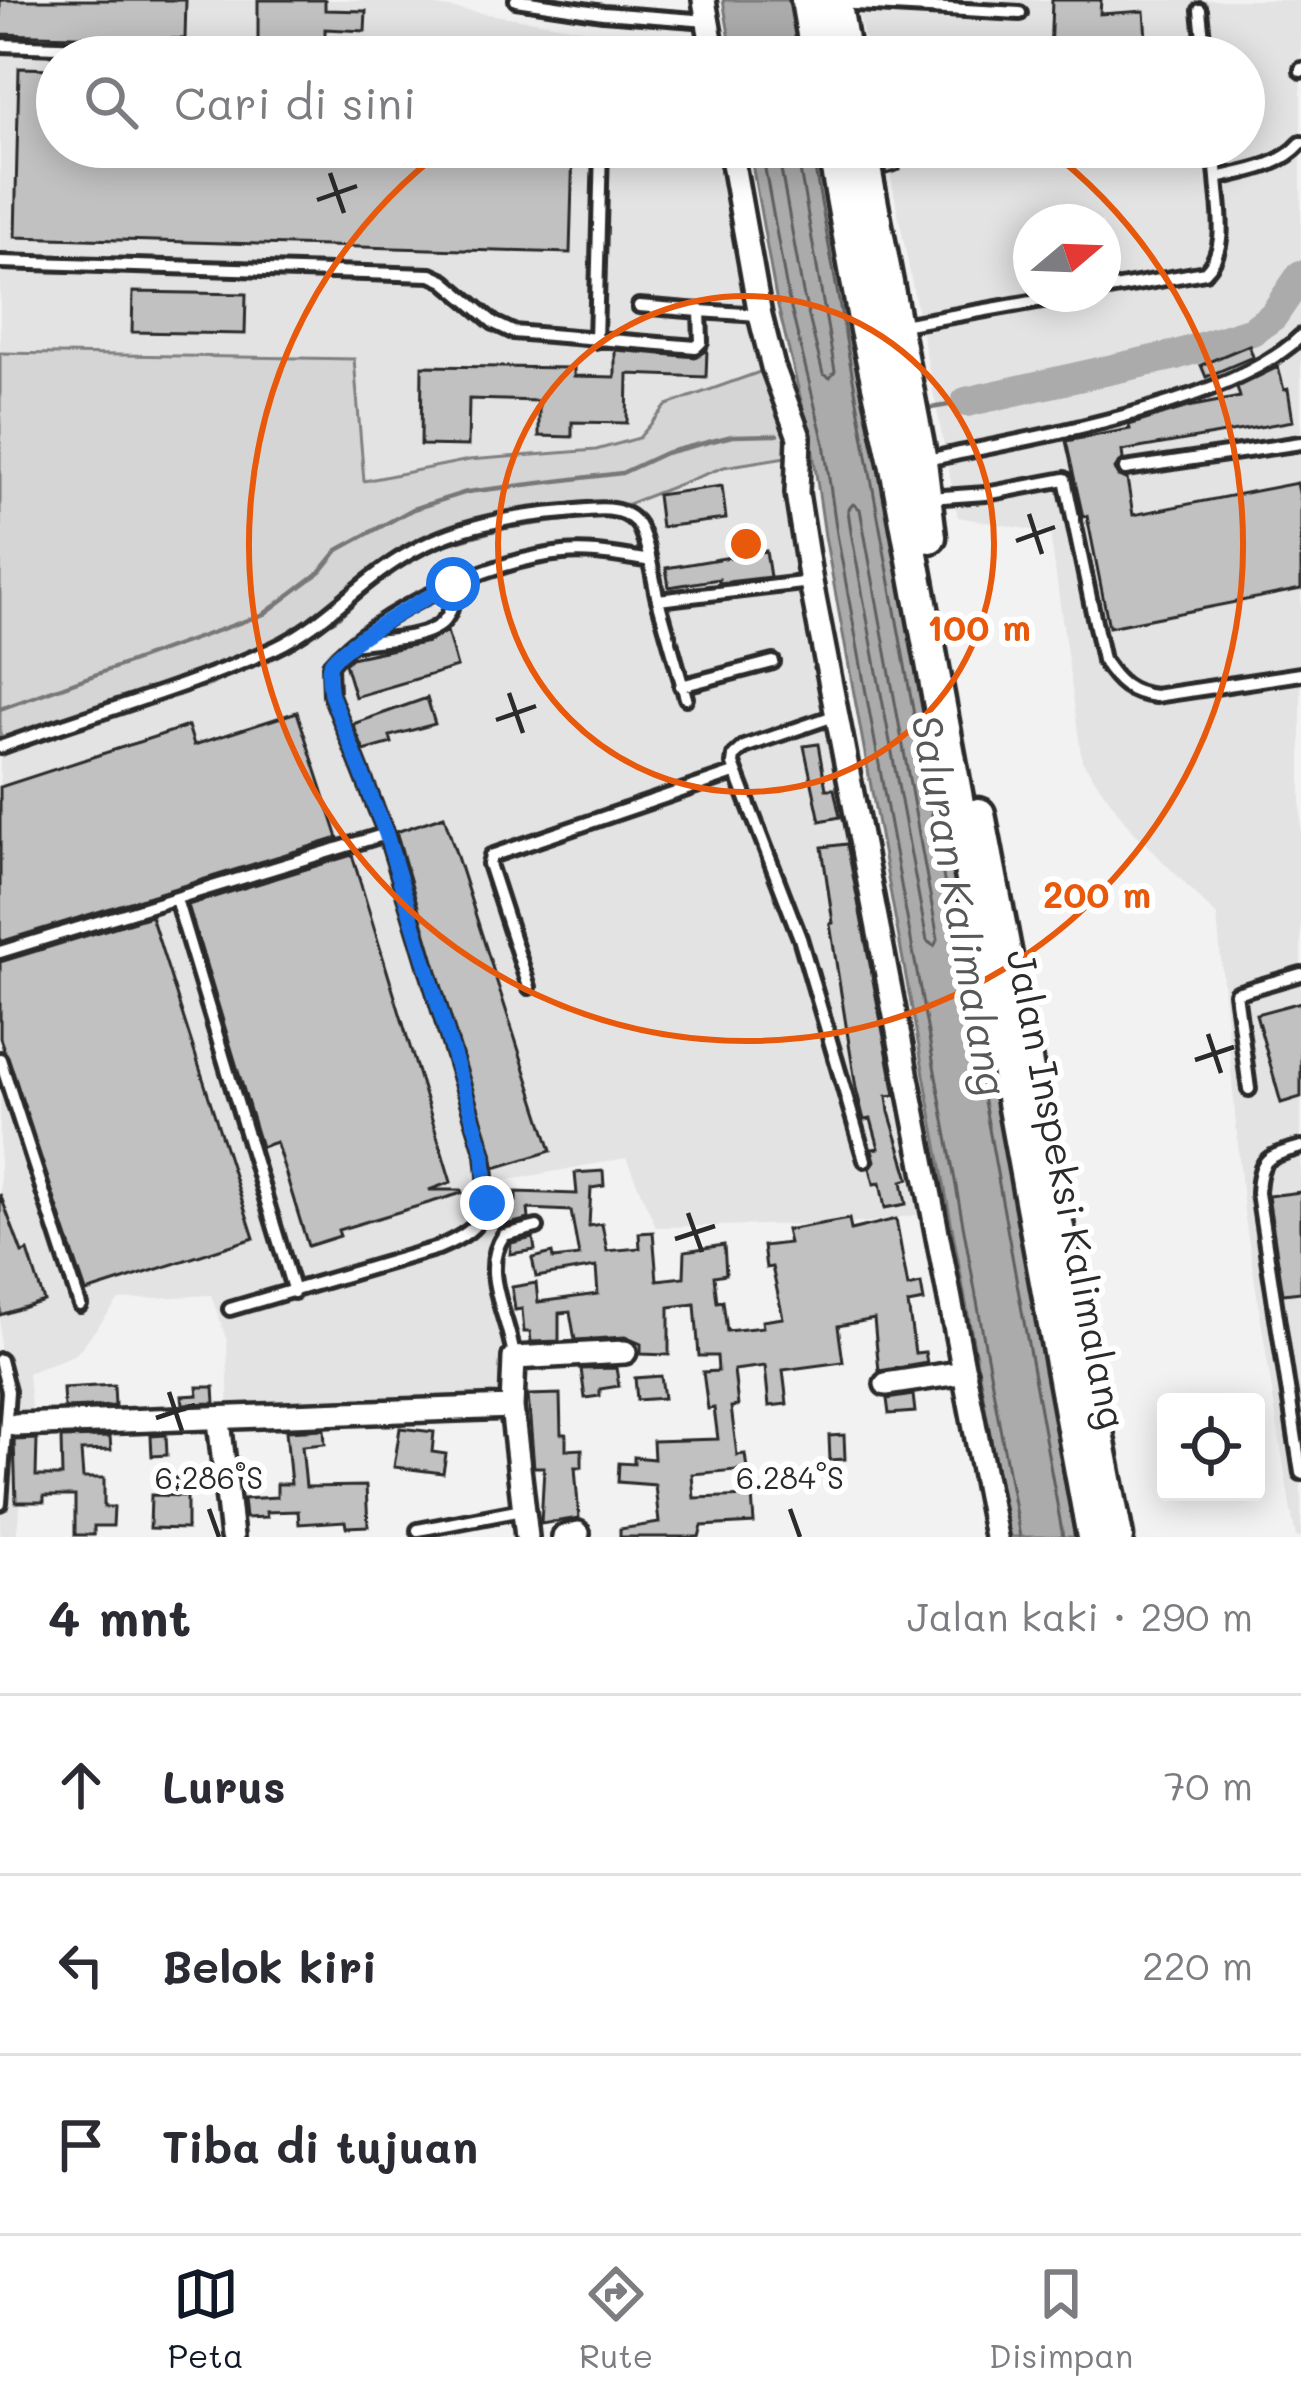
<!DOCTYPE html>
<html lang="id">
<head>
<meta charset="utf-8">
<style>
	:root { --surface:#fff; --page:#f2f2f3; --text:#2b2b33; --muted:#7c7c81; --line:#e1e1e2; --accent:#111827 }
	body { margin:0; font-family:Mali,sans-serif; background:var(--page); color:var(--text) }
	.controls { position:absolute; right:36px; bottom:36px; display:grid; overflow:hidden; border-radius:12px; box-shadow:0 6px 30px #0003 }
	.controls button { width:108px; height:108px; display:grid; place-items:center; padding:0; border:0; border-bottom:3px solid var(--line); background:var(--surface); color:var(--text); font:60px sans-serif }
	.compass { position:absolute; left:1013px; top:204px; width:108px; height:108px; border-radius:50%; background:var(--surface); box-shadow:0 6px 30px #0003; rotate:71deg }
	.stop { position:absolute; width:36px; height:36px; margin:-27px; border:9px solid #1a73e8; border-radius:50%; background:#fff }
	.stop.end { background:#1a73e8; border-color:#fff; box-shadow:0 3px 12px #0008 }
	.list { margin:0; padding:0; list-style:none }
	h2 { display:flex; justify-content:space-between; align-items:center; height:156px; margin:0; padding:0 48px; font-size:51px }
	h2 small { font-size:39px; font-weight:400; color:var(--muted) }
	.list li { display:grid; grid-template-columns:78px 1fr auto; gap:36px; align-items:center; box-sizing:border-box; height:180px; padding:0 48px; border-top:3px solid var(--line) }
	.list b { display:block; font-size:45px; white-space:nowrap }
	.list em { font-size:39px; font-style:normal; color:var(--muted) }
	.icon { flex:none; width:66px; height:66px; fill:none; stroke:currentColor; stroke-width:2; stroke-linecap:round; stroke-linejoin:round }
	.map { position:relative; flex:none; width:1301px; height:1537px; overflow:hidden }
	.search { position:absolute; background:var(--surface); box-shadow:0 6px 30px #0003; left:36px; right:36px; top:36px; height:132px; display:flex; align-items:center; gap:30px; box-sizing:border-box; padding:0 42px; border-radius:66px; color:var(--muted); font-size:45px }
	.sheet { height:696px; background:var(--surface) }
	nav { display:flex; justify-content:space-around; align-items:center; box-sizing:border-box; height:168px; border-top:3px solid var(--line); background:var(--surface); font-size:33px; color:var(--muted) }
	nav a { display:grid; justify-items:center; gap:6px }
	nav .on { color:var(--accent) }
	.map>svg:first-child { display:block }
	.built { fill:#e3e3e3; fill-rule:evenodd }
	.green { fill:#d5d5d5; stroke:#808080; stroke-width:3 }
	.water { fill:#ababab; stroke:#787878; stroke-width:3 }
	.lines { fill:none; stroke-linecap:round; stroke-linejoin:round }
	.shore { stroke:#5e5e5e; stroke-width:3 }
	.stream { stroke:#787878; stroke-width:4.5 }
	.river { stroke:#ababab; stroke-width:30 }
	.building { fill:#c1c1c1; stroke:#2b2b2b; stroke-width:3 }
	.service-casing { stroke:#2b2b2b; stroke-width:20 }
	.minor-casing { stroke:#2b2b2b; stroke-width:30 }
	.primary-casing { stroke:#2b2b2b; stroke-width:39 }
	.service { stroke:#fff; stroke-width:10 }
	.minor { stroke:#fff; stroke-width:21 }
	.primary { stroke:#fff; stroke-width:30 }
	.route { stroke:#1a73e8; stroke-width:15 }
	.ticks { fill:none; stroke:#2b2b2b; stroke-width:4.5 }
	.ring { fill:none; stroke:#e8590c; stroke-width:6 }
	.labels { text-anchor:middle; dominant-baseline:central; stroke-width:12; stroke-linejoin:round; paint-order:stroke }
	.street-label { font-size:39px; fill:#2b2b2b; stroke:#fff }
	.water-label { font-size:42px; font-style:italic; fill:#585858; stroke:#fff }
	.ticks-label { font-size:30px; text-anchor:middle; fill:#2b2b2b; stroke:#fff; stroke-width:12; stroke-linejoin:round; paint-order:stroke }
	.centre { fill:#e8590c; stroke:#fff; stroke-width:6 }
	.ring-label { font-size:36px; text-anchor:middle; font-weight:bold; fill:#e8590c; stroke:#fff; stroke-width:12; stroke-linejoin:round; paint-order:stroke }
</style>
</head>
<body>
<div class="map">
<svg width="1301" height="1537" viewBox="0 0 1301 1537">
	<rect width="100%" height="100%" fill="#f2f2f2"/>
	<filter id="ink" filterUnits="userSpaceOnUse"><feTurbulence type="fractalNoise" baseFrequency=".00833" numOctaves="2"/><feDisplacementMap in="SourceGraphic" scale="24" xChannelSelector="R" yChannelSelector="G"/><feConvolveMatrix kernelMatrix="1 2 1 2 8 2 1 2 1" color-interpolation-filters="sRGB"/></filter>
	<g filter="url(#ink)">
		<!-- built -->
		<path class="built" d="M 0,0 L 398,0 L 719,50 L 720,57 L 57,57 L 57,147 L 735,147 L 771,368 L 667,405 L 640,438 L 596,450 L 469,460 L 364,481 L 354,359 L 0,353 Z
			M 856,0 L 1301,0 L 1301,1537 L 1296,1537 L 1290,1506 L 1244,1212 L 1217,916 L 1129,827 L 1082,761 L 1050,533 L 958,517 L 885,147 L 1244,147 L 1244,57 L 868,57 ZM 1031,222 L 1103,222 L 1103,294 L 1031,294 Z
			M 798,455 L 928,1213 L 864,1223 L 656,1227 L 626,1158 L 504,1181 L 496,1256 L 522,1342 L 518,1402 L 229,1426 L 227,1340 L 211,1295 L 119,1300 L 76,1354 L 28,1373 L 32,1417 L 16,1537 L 0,1537 L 0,744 L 408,555 L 502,529 L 597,516 L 724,467 Z"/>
		<!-- green -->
		<path class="green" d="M 0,353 L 354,359 L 364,481 L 469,460 L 596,450 L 639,438 L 667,405 L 771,368 L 798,455 L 724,467 L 597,516 L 502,529 L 408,555 L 336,620 L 211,685 L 0,744 Z"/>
		<!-- water -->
		<path class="water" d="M 723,0 L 796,0 L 806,57 L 733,57 Z
			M 749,147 L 822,147 L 1075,1537 L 1009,1537 L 825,536 L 812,445 L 776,298 Z"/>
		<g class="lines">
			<!-- shore -->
			<path class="shore" d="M 761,147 L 788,296 L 824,443 L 837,534 L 1020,1537
				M 777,147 L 803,293 L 823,374 L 830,378 L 835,371 L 796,147
				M 811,147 L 1063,1537
				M 853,504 L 860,509 L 938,939 L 934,946 L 927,941 L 851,532 L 848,510 Z"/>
			<!-- stream -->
			<path class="stream" d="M 931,408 L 966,402
				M 0,709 L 264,614 L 321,571 L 338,550 L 413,509 L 467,492 L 622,473 L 665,453 L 732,436 L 777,435"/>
			<!-- river -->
			<path class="river" d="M 966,402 L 1176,355 L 1252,331 L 1273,316 L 1301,275"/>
		</g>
		<!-- building -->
		<path class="building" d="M 0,0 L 186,0 L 185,39 L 0,34 Z
			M 258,0 L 325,0 L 325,10 L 366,11 L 365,31 L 325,29 L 325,42 L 258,42 Z
			M 1052,0 L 1101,0 L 1100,14 L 1144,11 L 1147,52 L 1050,57 Z
			M 19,68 L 57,69 L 57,147 L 573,147 L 570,253 L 15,237 Z
			M 881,147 L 895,147 L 900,170 L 886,174 Z
			M 133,292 L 246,294 L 245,334 L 132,332 Z
			M 1249,345 L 1253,357 L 1206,377 L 1201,365 Z
			M 615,350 L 695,357 L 707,350 L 706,377 L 628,374 L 627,423 L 572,422 L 572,437 L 539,436 L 539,401 L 469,399 L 468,446 L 421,445 L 422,366 L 574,368 L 574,376 L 615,377 Z
			M 1278,367 L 1284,390 L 1288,389 L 1293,421 L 1122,451 L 1123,459 L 1115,469 L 1118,476 L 1127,479 L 1133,515 L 1297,483 L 1301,502 L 1301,589 L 1109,627 L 1087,516 L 1083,517 L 1066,441 L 1130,429 L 1129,425 L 1188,407 L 1240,397 L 1237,387 Z
			M 722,486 L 726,519 L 661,527 L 657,495 Z
			M 766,551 L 770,577 L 719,583 L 719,579 L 669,587 L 666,568 Z
			M 447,631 L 457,667 L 355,697 L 345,664 L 351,658 L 428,642 Z
			M 427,698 L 435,724 L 390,736 L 392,743 L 364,751 L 353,724 Z
			M 297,712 L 338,838 L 0,942 L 0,787 L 188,726 L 194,745 Z
			M 818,744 L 826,789 L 834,789 L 840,817 L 820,821 L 804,746 Z
			M 444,816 L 551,1151 L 495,1168 L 396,832 Z
			M 847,844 L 895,1095 L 887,1096 L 889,1112 L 909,1179 L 902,1181 L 906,1204 L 885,1208 L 880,1183 L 874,1184 L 870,1168 L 875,1161 L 872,1149 L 879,1148 L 871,1119 L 864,1120 L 856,1088 L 830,924 L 833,923 L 822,847 Z
			M 352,855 L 451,1182 L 429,1190 L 461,1190 L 462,1193 L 338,1230 L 340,1236 L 308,1246 L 276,1142 L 261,1147 L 188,905 Z
			M 151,916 L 254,1238 L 86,1292 L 0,1038 L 0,962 Z
			M 1301,1002 L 1301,1097 L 1281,1103 L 1256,1014 Z
			M 603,1171 L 604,1186 L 591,1188 L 589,1226 L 602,1224 L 607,1251 L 640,1248 L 639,1233 L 653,1232 L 657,1280 L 684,1277 L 685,1251 L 724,1245 L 726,1274 L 714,1276 L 717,1302 L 723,1301 L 727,1331 L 763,1327 L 762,1321 L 783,1318 L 772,1267 L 766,1268 L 763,1246 L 789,1243 L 786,1230 L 849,1219 L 851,1230 L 896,1219 L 908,1287 L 921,1284 L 924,1301 L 908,1304 L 915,1353 L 925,1352 L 927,1363 L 879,1371 L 874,1319 L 838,1326 L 843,1362 L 783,1370 L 787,1404 L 769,1406 L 765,1366 L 734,1370 L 738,1406 L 731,1407 L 737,1455 L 745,1454 L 747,1469 L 692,1474 L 694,1498 L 752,1496 L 754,1523 L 702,1526 L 699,1537 L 620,1537 L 620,1529 L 659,1523 L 655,1485 L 618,1482 L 619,1463 L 634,1464 L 634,1457 L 654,1459 L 653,1441 L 718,1439 L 714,1408 L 708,1409 L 703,1372 L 718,1371 L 717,1356 L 699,1356 L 695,1304 L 669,1307 L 669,1355 L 641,1354 L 641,1344 L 625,1337 L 575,1340 L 570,1312 L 559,1313 L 559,1341 L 531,1342 L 530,1332 L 524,1332 L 522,1309 L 515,1310 L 512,1287 L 536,1283 L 538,1302 L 598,1294 L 596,1267 L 536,1277 L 532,1258 L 552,1253 L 553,1259 L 579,1256 L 571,1211 L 528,1209 L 529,1219 L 505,1225 L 504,1220 L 495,1220 L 496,1200 L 516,1201 L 516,1192 L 577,1194 L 575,1173 Z
			M 1301,1192 L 1301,1292 L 1283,1294 L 1268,1196 Z
			M 0,1194 L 22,1253 L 28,1251 L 44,1301 L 0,1315 Z
			M 533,1238 L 535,1250 L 510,1254 L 511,1243 Z
			M 616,1368 L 619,1386 L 600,1389 L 600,1396 L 585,1398 L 581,1369 Z
			M 661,1376 L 664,1398 L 637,1400 L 635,1378 Z
			M 114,1385 L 115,1406 L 64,1408 L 63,1388 Z
			M 197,1387 L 214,1387 L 215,1403 L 183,1404 L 182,1396 L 198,1395 Z
			M 560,1394 L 561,1434 L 566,1434 L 566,1450 L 582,1449 L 582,1467 L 575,1467 L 579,1518 L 541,1524 L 544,1467 L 534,1467 L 528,1395 Z
			M 913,1395 L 915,1412 L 889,1414 L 887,1399 Z
			M 400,1428 L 434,1432 L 432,1452 L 446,1454 L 443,1473 L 394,1467 Z
			M 324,1429 L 325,1444 L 302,1446 L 306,1487 L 366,1486 L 368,1526 L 346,1527 L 345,1521 L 299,1524 L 298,1511 L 266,1512 L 267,1517 L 245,1518 L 243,1499 L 277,1497 L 277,1484 L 291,1484 L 286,1431 Z
			M 166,1435 L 167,1455 L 152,1456 L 151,1436 Z
			M 844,1435 L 845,1459 L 830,1460 L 829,1436 Z
			M 110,1437 L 111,1450 L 81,1451 L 83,1478 L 104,1478 L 104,1507 L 114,1507 L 113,1526 L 94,1526 L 94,1535 L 75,1535 L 75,1496 L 44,1496 L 44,1502 L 16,1502 L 14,1440 L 37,1439 L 36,1476 L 62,1476 L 61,1438 Z
			M 196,1477 L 196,1492 L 176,1493 L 175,1478 Z
			M 151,1495 L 187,1496 L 187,1529 L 150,1528 Z"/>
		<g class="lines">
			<!-- service casing -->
			<g class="service-casing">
				<path id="service" d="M 516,0 L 603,13 L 708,21
					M 837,3 L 1020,13
					M 1200,10 L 1205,57
					M 0,45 L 348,57
					M 1301,69 L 1301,71
					M 1214,147 L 1217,178
					M 0,262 L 431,275 L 444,281 L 494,323 L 513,332 L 696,347 L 701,342 L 700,311 L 759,315
					M 1103,290 L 1205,272 C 1229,249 1219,209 1217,178 C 1246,171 1280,167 1301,143
					M 639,306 L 700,311
					M 896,326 L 1076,294
					M 596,341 L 601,147
					M 926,460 C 1025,439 1231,405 1301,336
					M 1125,469 L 1301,443
					M 929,498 L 986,494 L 1065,479 L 1103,660 C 1117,682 1129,693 1155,696 L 1301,674
					M 658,600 L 686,698
					M 359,643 C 404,636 459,642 453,584
					M 681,686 L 773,662
					M 837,715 L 744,747 L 734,756 L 733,764 L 800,938 L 865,1160
					M 0,747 C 91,714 187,688 275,648 C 320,627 352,590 393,563 C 445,528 505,517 566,512 C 589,510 619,503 636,522 C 648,536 653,581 658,600 L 811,582
					M 176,899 L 294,1292
					M 0,952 L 386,834
					M 529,987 L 489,864 L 491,856 L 734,773
					M 0,1059 L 80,1305
					M 1249,1089 L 1236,993 L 1301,974
					M 1301,1147 C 1268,1157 1260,1156 1258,1193 L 1301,1473
					M 230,1309 L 438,1248 C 490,1226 490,1209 484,1155 L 386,834 L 331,695 L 330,665 C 374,612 494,559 563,553 C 591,550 618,556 646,560
					M 514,1358 C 510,1317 478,1272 504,1235 L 537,1227
					M 0,1360 L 8,1391 L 0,1503
					M 418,1530 L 522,1510"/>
			</g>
			<!-- minor casing -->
			<g class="minor-casing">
				<path id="minor" d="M 704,0 L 714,57
					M 730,147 L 760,315 L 773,367 L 799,437 L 797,493 L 811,582 L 996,1537
					M 886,1384 L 965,1372
					M 512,1407 L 514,1358 L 625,1352
					M 219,1420 L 232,1537
					M 15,1425 L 512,1407 L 527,1537
					M 564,1537 L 578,1533"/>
			</g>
			<!-- primary casing -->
			<g class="primary-casing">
				<path id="primary" d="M 807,0 L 817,57
					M 835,0 L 845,57
					M 833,147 L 866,330 L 896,467 L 1093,1537
					M 861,147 L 921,461 L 930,537
					M 979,814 L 1117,1537"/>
			</g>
			<!-- service -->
			<use href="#service" class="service"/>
			<!-- minor -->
			<use href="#minor" class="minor"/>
			<!-- primary -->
			<use href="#primary" class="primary"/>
		</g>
	</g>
	<g class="lines" filter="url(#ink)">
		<!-- route -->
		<path class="route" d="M 453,584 C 431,595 338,645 330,665 C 327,673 330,687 331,695 L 386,834 L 484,1155 L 487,1203"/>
	</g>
	<!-- ticks -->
	<path class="ticks" d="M 330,173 L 344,213M 317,200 L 357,186M 1029,514 L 1042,554M 1016,541 L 1055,527M 509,693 L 523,733M 496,720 L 536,706M 1208,1034 L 1221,1073M 1195,1060 L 1234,1047M 688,1213 L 702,1252M 675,1239 L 715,1226M 169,1392 L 182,1431M 156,1418 L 195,1405M 209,1509 L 219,1537M 790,1509 L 800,1537"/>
	<!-- distance rings -->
	<g class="ring">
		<circle cx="746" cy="544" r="248"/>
		<path d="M647 57A497 497 0 0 1 845 57M1045 147A497 497 0 1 1 447 147"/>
	</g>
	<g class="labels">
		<!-- street labels -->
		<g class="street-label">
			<text transform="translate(1068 1189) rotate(79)">Jalan Inspeksi Kalimalang</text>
		</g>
		<!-- water labels -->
		<g class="water-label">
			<text transform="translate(961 905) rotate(80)">Saluran Kalimalang</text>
		</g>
	</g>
	<g class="ticks-label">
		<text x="209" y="1489">6.286°S</text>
		<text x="790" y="1489">6.284°S</text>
	</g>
	<circle cx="746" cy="544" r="18" class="centre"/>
	<g class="ring-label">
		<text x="979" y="641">100 m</text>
		<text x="1097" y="908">200 m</text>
	</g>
</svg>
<div class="controls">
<button><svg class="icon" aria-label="locate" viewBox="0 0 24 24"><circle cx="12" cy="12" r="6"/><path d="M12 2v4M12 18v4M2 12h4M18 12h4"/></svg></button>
</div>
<svg class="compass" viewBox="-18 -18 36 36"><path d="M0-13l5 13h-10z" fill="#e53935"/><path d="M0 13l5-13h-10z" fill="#7c7c81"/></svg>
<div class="stop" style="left:453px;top:584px"></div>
<div class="stop end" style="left:487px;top:1203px"></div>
<div class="search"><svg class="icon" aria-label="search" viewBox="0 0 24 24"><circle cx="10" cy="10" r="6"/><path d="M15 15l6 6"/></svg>Cari di sini</div>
</div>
<section class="sheet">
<h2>4 mnt<small>Jalan kaki · 290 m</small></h2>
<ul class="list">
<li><svg class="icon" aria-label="ahead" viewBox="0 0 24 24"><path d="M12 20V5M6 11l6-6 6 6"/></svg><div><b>Lurus</b></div><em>70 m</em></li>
<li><svg class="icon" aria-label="left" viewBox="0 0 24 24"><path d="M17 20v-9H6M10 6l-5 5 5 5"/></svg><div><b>Belok kiri</b></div><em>220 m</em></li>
<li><svg class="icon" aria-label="arrive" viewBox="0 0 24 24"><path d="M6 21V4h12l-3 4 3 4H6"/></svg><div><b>Tiba di tujuan</b></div></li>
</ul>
</section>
<nav>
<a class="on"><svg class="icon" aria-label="map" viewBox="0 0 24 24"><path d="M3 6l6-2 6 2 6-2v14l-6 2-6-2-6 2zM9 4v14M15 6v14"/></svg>Peta</a>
<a><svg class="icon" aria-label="directions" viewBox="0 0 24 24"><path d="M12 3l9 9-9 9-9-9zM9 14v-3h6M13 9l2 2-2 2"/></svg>Rute</a>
<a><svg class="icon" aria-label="saved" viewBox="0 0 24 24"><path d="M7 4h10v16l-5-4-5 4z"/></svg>Disimpan</a>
</nav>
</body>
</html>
